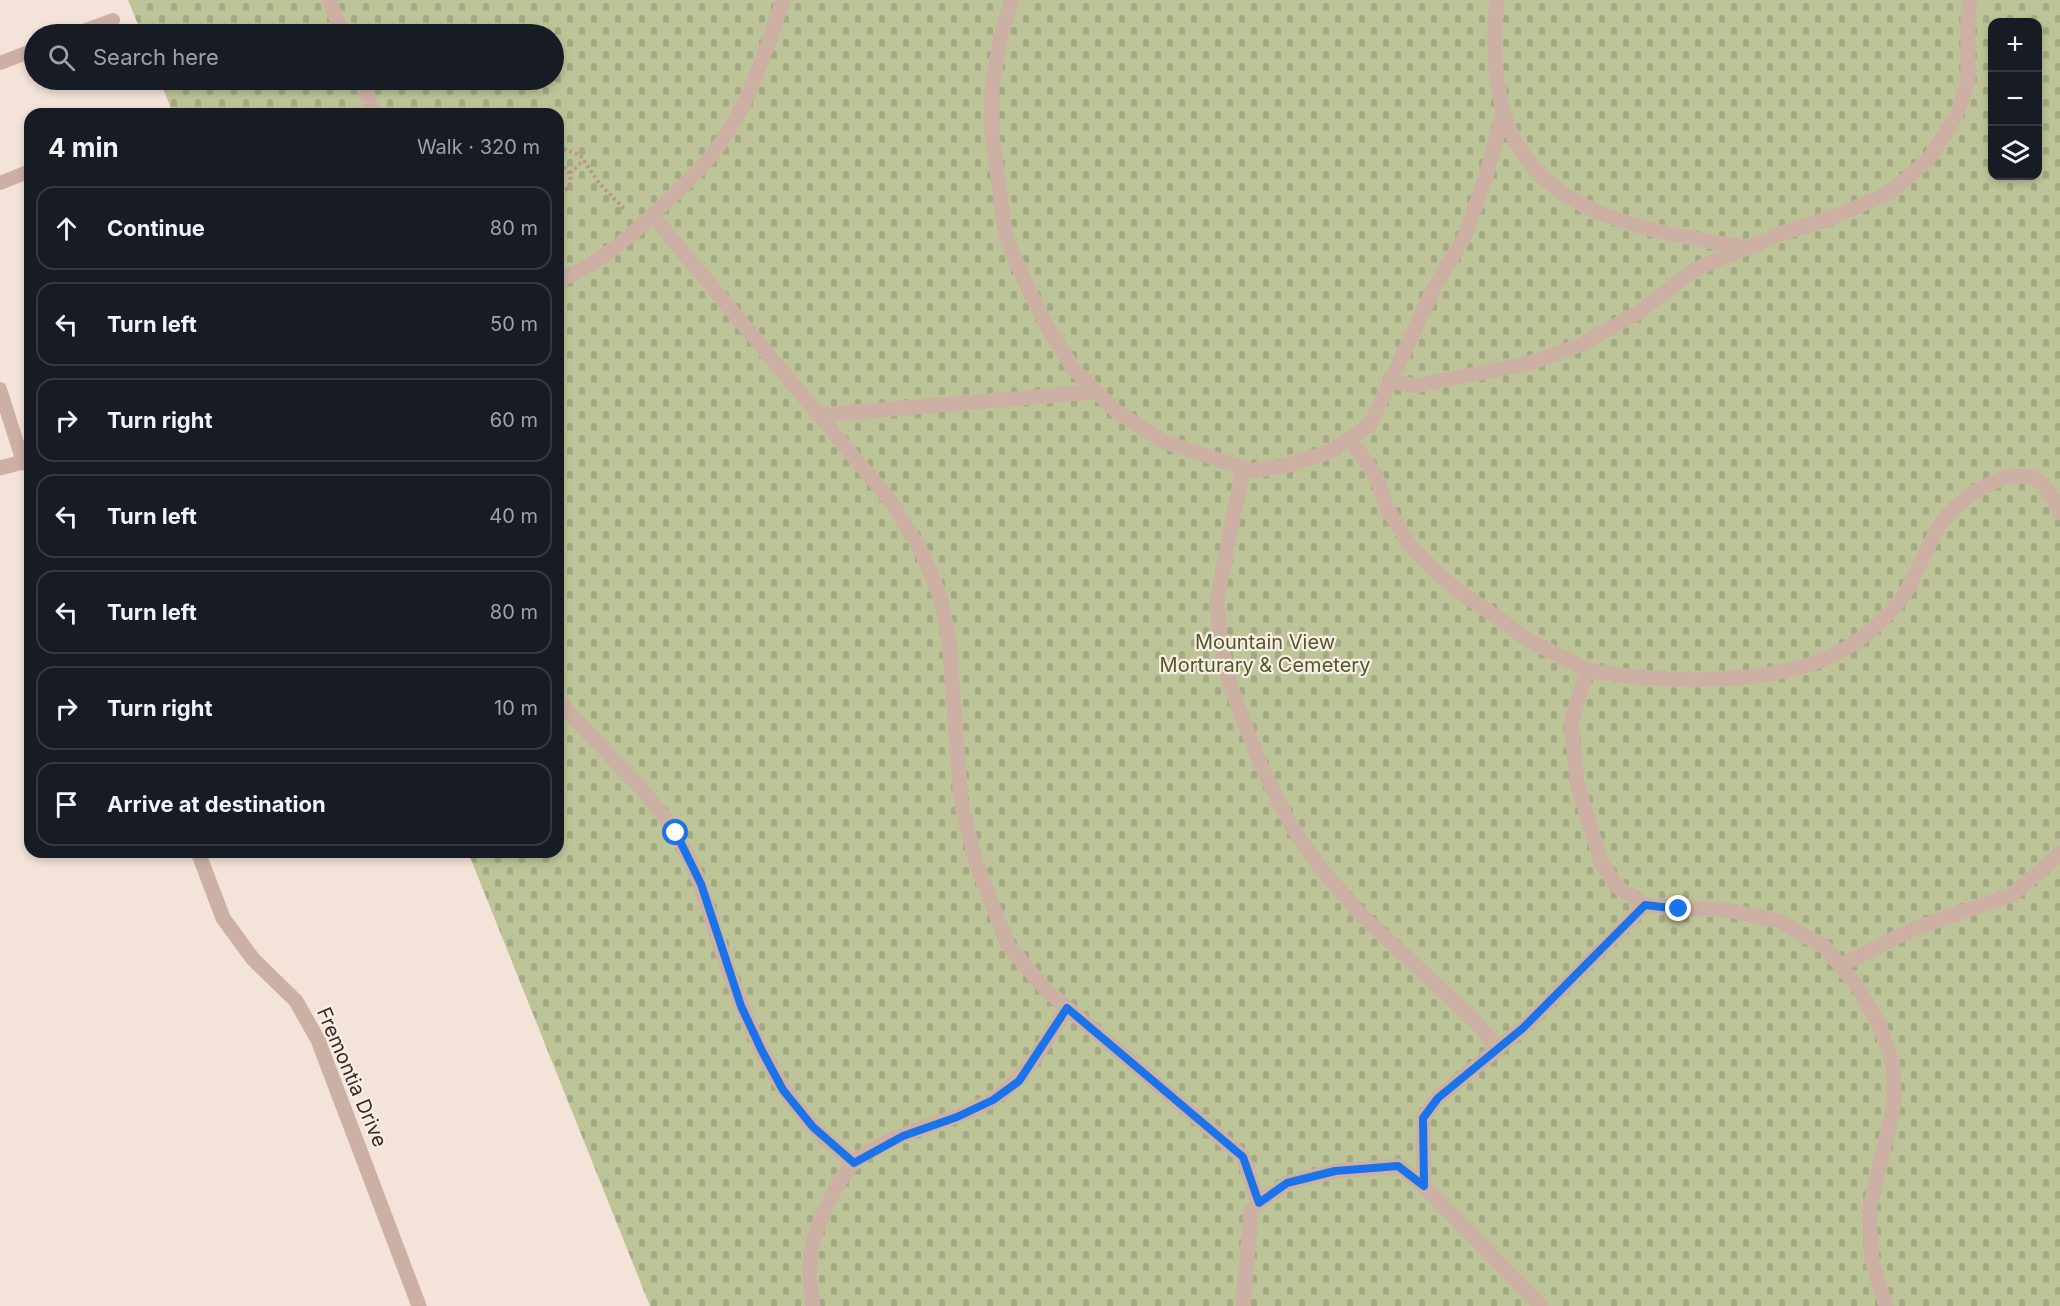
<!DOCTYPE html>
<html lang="en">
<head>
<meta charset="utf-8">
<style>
	:root { --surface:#171b24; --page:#20242c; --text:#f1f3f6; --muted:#9ea1a6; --line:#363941 }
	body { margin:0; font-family:Inter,sans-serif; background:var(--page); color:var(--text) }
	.controls { position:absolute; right:18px; top:18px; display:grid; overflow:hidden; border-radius:12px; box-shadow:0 3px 9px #0003 }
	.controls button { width:54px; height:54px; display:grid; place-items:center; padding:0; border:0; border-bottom:2px solid var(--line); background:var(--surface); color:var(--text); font:30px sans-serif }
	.stop { position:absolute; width:18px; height:18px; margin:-14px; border:4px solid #1a73e8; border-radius:50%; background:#fff }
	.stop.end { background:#1a73e8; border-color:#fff; box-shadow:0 2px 6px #0008 }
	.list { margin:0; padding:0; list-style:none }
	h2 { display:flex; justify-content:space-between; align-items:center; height:78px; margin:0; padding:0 24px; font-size:26px }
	h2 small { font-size:20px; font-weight:400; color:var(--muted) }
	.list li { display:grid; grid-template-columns:39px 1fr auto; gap:18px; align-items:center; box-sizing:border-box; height:84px; margin:0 12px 12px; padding:0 12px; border:2px solid var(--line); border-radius:18px }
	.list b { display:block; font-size:22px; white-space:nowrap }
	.list em { font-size:20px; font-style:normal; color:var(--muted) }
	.icon { flex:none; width:33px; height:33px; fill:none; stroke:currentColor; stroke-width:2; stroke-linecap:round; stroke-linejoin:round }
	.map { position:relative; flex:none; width:2060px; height:1306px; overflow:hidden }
	.search { position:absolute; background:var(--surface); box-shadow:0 3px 9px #0003; left:24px; top:24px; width:540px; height:66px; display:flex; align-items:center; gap:15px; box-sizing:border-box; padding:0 21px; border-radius:33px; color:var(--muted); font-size:22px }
	.panel { position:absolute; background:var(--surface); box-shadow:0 3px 9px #0003; left:24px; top:108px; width:540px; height:750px; border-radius:18px }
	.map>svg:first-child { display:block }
	.cemetery { fill:url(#cemetery-stones); fill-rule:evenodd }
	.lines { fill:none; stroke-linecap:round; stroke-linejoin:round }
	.path { stroke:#b9998e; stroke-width:4; stroke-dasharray:3 3; stroke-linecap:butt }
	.lane { stroke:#cdb0a4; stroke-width:14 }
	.street { stroke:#cdb0a4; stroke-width:15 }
	.route { stroke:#1a73e8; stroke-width:8 }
	.labels { text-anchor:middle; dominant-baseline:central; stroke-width:4.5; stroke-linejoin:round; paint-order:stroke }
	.park-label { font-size:20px; fill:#4f5928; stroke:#fbeee6 }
	.street-label { font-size:20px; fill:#382926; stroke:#fbeee6 }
</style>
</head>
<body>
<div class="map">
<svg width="2060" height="1306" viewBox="0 0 2060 1306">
	<defs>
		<pattern id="cemetery-stones" width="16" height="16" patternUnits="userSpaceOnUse" patternTransform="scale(1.5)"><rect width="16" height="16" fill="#bdc598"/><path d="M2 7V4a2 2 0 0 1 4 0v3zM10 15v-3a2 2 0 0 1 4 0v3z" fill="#a3a983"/></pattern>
	</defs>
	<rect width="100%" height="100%" fill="#f4e3d9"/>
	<!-- cemetery -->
	<path class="cemetery" d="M 128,0 L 2060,0 L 2060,1306 L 650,1306 L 468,852 L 558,852 L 558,114 L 173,114 L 160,80 L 554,80 L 554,34 L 142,34 ZM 1992,22 L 2038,22 L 2038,176 L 1992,176 Z"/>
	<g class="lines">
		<!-- path -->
		<path class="path" d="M 558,147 L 580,155 L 599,183 L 625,210
			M 558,165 C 569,168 574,177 568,188 L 558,195
			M 570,173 L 583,161"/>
		<!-- lane -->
		<path class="lane" d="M 75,34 L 113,20
			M 0,63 L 34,50
			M 0,183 L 30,171
			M 0,389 L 23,462"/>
		<!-- street -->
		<path class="street" d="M 329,0 L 343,34
			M 1012,0 L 1000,39 L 992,89 L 992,134 L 1006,237 L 1024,280 L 1049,330 L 1073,368 L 1117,412 L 1165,442 L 1243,468 L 1217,600 L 1220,636 L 1230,685 L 1260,763 L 1289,822 L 1323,871 L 1360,914 L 1474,1020 L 1498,1048 L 1438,1098 L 1423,1118 L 1424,1186 L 1541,1306
			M 1497,0 C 1478,191 1583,223 1745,247
			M 361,80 L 374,114
			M 652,215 L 893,504 L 922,553 L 940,596 L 949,639 L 961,802 L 976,863 L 1008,945 L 1045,989 L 1243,1157 L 1259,1203 L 1251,1211 L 1243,1306
			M 558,280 C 590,269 620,245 645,222 C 667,201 690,181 710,157 C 746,113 765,53 783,0
			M 1391,381 L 1415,386 L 1439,381 L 1530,363 L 1580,345 L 1636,314 L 1694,270 L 1785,232 L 1834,217 L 1891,192 L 1929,159 L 1956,116 L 1968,83 L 1968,15 L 1971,0
			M 819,415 L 1097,392
			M 1350,439 L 1377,478 L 1386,506 L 1411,547 L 1452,586 L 1527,639 L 1587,670 L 1571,722 L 1577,782 L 1601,862 L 1616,886 L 1645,905 L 1731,911 L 1779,921 L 1825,947 L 1857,986 L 1879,1024 L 1893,1065 L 1894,1105 L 1869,1211 L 1872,1260 L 1886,1306
			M 0,468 L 23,462 L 30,465
			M 1243,468 L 1251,471 L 1285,466 L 1329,452 L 1370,425 L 1434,288 L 1465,236 L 1487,173 L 1504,111
			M 1587,670 C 1658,683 1767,687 1833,655 C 1856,645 1881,623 1897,604 C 1916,581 1924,550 1940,525 C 1955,501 2004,467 2033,478 C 2047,483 2054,501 2060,513
			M 558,700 C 596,746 643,782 675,833 C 698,868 707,907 720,946 C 742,1010 766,1076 813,1126 C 825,1140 840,1151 854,1163
			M 198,852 L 223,918 L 253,959 L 296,1001 L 318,1040 L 419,1306
			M 1840,966 L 1911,930 L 2013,894 L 2060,853
			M 1498,1048 L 1523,1028 L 1645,905
			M 1259,1203 L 1287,1183 L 1335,1171 L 1398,1166 L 1424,1186
			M 813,1306 C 807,1268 808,1245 825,1210 C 833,1194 841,1175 854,1163 C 885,1132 955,1123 994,1099 C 1027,1078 1045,1041 1067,1008"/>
	</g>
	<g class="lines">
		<!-- route -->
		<path class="route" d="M 676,833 L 701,884 L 741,1006 L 762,1051 L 783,1090 L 813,1127 L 854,1163 L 903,1136 L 957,1117 L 993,1100 L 1019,1081 L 1067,1008 L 1243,1157 L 1259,1203 L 1287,1183 L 1335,1171 L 1398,1166 L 1424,1186 L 1423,1118 L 1438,1098 L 1523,1028 L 1645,905 L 1679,909"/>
	</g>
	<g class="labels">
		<!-- park labels -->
		<g class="park-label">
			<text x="1265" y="642">Mountain View<tspan x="1265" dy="23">Morturary &amp; Cemetery</tspan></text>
		</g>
		<!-- street labels -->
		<g class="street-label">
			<text transform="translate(352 1077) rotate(67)">Fremontia Drive</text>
		</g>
	</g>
</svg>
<div class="controls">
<button>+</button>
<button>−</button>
<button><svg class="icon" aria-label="layers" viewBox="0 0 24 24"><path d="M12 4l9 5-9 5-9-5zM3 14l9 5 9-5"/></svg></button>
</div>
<div class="stop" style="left:676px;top:833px"></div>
<div class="stop end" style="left:1679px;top:909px"></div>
<div class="search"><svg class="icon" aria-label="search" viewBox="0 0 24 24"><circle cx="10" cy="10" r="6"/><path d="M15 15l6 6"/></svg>Search here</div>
<section class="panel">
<h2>4 min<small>Walk · 320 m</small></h2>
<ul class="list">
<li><svg class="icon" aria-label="ahead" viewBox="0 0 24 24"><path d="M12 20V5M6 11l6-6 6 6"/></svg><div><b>Continue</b></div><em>80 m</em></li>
<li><svg class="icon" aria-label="left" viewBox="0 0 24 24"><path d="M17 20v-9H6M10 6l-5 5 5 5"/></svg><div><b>Turn left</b></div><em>50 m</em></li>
<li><svg class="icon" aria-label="right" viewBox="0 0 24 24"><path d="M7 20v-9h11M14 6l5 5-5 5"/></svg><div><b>Turn right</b></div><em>60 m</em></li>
<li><svg class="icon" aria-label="left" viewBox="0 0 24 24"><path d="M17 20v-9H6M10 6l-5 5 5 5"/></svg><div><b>Turn left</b></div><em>40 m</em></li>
<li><svg class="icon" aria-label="left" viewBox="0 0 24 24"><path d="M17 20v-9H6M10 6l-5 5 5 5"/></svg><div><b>Turn left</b></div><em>80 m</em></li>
<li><svg class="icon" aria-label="right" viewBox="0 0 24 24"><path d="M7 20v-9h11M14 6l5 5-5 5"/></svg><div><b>Turn right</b></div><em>10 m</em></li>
<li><svg class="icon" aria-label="arrive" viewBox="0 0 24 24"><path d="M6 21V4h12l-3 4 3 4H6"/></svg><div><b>Arrive at destination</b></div></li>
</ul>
</section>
</div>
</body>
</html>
